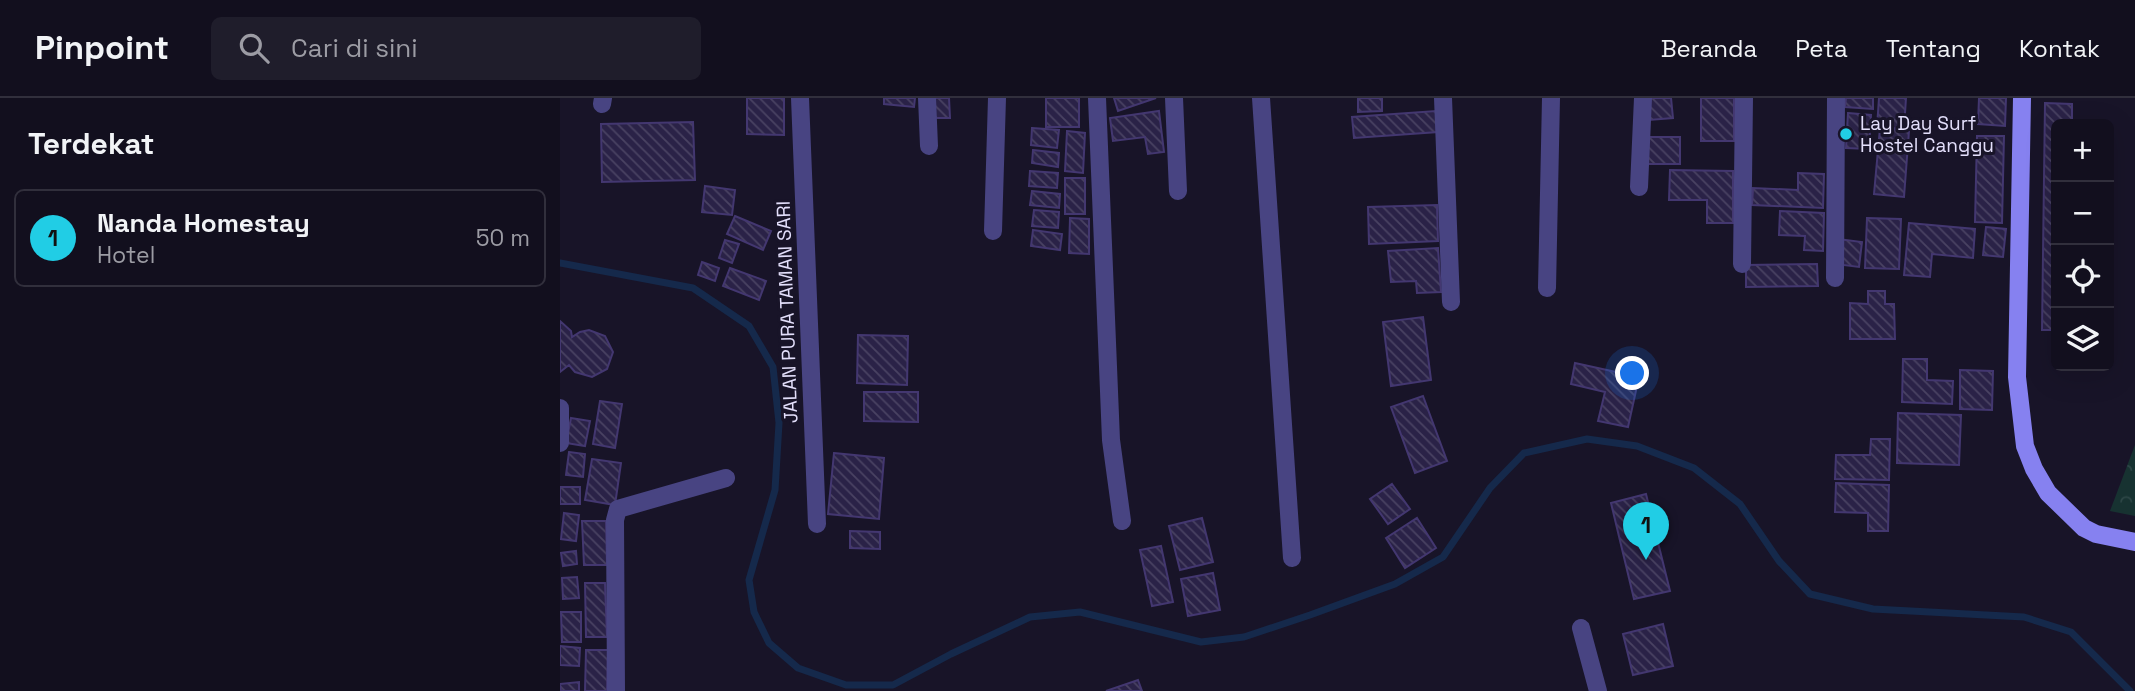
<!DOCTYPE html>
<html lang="id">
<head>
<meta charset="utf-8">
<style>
	:root { --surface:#120f1e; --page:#1f1d2b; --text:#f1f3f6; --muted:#9c9ca4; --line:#312f3c; --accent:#21cde5 }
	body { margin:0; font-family:"Space Grotesk",sans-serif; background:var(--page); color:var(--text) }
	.controls { position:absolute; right:21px; top:21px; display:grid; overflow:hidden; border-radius:10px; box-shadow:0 7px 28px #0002 }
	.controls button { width:63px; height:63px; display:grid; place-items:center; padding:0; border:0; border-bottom:2px solid var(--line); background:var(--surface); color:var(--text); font:35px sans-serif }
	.you { position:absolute; left:1073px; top:276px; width:24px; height:24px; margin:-18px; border:5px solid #fff; border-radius:50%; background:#1a73e8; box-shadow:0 0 0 10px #1a73e833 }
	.badge { display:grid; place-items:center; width:46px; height:46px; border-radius:50%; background:var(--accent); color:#111; font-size:23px; font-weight:700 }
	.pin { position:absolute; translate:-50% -58px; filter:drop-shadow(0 2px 4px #0008) }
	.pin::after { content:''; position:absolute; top:37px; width:24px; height:21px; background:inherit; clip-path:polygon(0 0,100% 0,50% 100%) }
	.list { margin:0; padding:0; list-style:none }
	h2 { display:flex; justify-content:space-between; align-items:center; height:91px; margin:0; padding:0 28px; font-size:30px }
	h2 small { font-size:23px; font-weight:400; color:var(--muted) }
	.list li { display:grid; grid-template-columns:46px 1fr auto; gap:21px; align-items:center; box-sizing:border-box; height:98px; margin:0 14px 14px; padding:0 14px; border:2px solid var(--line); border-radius:10px }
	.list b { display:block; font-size:26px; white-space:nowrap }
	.list p { margin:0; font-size:23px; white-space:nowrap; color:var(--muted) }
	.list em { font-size:23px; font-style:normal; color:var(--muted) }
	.icon { flex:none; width:38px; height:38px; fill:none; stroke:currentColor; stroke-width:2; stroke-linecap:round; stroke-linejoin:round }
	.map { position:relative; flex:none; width:1575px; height:593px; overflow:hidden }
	header { display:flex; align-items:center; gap:42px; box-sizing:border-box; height:98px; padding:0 35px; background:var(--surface); border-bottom:2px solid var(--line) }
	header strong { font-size:33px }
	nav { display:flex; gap:38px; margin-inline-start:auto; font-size:24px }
	.search { width:490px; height:63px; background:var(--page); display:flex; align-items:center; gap:18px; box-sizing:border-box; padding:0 24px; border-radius:10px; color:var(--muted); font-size:26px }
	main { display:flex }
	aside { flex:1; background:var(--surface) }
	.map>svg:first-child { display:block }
	.forest { fill:url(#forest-crowns) }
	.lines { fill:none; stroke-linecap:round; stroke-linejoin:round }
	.stream { stroke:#15294b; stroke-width:7 }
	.building { fill:url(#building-back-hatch); stroke:#433770; stroke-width:2 }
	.street { stroke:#484482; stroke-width:18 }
	.secondary { stroke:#8681f0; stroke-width:18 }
	.poi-dot { fill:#21cde5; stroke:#181428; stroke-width:2.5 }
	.labels { text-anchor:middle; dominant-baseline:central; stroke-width:6; stroke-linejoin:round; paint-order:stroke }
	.poi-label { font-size:19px; fill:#e3dffb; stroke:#181428; text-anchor:start }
	.street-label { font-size:19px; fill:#e3dffb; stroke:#181428 }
</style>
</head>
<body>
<header>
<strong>Pinpoint</strong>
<div class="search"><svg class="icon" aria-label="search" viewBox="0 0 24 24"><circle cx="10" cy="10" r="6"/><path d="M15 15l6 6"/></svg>Cari di sini</div>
<nav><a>Beranda</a><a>Peta</a><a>Tentang</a><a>Kontak</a></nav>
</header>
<main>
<aside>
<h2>Terdekat<small></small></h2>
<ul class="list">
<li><span class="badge">1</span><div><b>Nanda Homestay</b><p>Hotel</p></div><em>50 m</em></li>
</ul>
</aside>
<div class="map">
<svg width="1575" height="593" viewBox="0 0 1575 593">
	<defs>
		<pattern id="forest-crowns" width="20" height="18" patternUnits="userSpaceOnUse" patternTransform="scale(1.75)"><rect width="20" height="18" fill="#173231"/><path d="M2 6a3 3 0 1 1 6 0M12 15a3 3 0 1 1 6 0" fill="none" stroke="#2d4646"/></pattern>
		<pattern id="building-back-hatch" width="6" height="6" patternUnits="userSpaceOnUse" patternTransform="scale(1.75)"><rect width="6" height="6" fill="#2a2247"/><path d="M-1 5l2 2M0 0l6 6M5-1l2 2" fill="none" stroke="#494262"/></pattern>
	</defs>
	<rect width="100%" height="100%" fill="#181428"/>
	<!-- forest -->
	<path class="forest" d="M 1575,347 L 1575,418 L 1550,413 Z"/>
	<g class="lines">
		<!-- stream -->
		<path class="stream" d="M 0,165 L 133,190 L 189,228 L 213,269 L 219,325 L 215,392 L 189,482 L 194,514 L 209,545 L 238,570 L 286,587 L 333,587 L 391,556 L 470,519 L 520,514 L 641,544 L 684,539 L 750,517 L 835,486 L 883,459 L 930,390 L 964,355 L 1027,341 L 1077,348 L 1134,370 L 1180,406 L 1219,463 L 1250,496 L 1313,511 L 1464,519 L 1511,534 L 1570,593"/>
	</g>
	<!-- building -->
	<path class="building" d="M 187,0 L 224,0 L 224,37 L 187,36 Z
		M 324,0 L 355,0 L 354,9 L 324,6 Z
		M 371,0 L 389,0 L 390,20 L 372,20 Z
		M 486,0 L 519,0 L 519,29 L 486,29 Z
		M 554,0 L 596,0 L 558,13 Z
		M 798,0 L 822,0 L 822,13 L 798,14 Z
		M 1087,0 L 1111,0 L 1113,20 L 1089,22 Z
		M 1141,0 L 1174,0 L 1174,43 L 1141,43 Z
		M 1286,0 L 1313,0 L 1313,11 L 1285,9 Z
		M 1319,0 L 1346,0 L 1344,31 L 1317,29 Z
		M 1419,0 L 1446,0 L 1445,28 L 1418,26 Z
		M 1485,5 L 1512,6 L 1512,26 L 1496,26 L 1496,232 L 1482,232 Z
		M 599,13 L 604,54 L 588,56 L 585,39 L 553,43 L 550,20 Z
		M 876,13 L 878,34 L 794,40 L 792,19 Z
		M 1288,15 L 1311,17 L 1309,51 L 1286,50 Z
		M 133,24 L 135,82 L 42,84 L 41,26 Z
		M 472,30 L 499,32 L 497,50 L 471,47 Z
		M 1320,30 L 1349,33 L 1344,99 L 1314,96 Z
		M 507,33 L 525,35 L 523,75 L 505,73 Z
		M 1417,38 L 1444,38 L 1442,125 L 1415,124 Z
		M 1087,39 L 1120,39 L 1120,66 L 1087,66 Z
		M 473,52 L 499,55 L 498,69 L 472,65 Z
		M 1110,72 L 1173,73 L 1173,125 L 1147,125 L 1147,102 L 1109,102 Z
		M 470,73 L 498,75 L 497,90 L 469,88 Z
		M 1238,75 L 1264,76 L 1263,110 L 1192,107 L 1193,90 L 1238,92 Z
		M 505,80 L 525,80 L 525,116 L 505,116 Z
		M 145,88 L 175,92 L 172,117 L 142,114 Z
		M 472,93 L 500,96 L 499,110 L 470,107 Z
		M 877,107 L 878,143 L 809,146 L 808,109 Z
		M 474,112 L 499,114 L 498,130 L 472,128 Z
		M 1220,113 L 1264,115 L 1263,153 L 1244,152 L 1245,138 L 1219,137 Z
		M 175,118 L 211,133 L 203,152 L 167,136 Z
		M 510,120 L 529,121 L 529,156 L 509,155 Z
		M 1307,120 L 1341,121 L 1339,171 L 1305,170 Z
		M 1349,125 L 1415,131 L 1413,160 L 1372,156 L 1370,179 L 1344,177 Z
		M 1426,129 L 1446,131 L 1443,159 L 1423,157 Z
		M 473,132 L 502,136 L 500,152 L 471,148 Z
		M 1278,141 L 1302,144 L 1299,169 L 1275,166 Z
		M 165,142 L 179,146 L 172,165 L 159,160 Z
		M 878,150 L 881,194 L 857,195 L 856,183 L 831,184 L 828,153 Z
		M 142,164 L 159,170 L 155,183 L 138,177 Z
		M 1257,166 L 1258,188 L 1186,189 L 1186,167 Z
		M 170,170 L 206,183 L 199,202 L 163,188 Z
		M 1308,193 L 1325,193 L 1325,206 L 1334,206 L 1335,241 L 1290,241 L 1290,205 L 1308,206 Z
		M 863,219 L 871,282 L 831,288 L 823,224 Z
		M 0,223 L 11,233 L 12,239 L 20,234 L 29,232 L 45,238 L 53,254 L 47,271 L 32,279 L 15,274 L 9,267 L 0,274 Z
		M 298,237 L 348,238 L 347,287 L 297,285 Z
		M 1343,261 L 1367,261 L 1367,282 L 1393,283 L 1392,306 L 1342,304 Z
		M 1015,265 L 1079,279 L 1068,329 L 1038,323 L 1045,294 L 1011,286 Z
		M 1400,272 L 1433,273 L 1432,312 L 1400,311 Z
		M 304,294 L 358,294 L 358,324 L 304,323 Z
		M 863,298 L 887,363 L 855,375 L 831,309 Z
		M 40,303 L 62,306 L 55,350 L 33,346 Z
		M 1338,315 L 1401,317 L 1399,367 L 1337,365 Z
		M 11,320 L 30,323 L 25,348 L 6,345 Z
		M 1311,341 L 1330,341 L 1329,382 L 1275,381 L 1276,357 L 1310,357 Z
		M 9,354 L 25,356 L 23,379 L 6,377 Z
		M 274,355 L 324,360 L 319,421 L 268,416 Z
		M 32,361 L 61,365 L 55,407 L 25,402 Z
		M 1276,385 L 1329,387 L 1328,433 L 1308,433 L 1308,415 L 1275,414 Z
		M 832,386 L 850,411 L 828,426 L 810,401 Z
		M 0,389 L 20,389 L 20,406 L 0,406 Z
		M 1086,396 L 1110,493 L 1074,501 L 1051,405 Z
		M 4,415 L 19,417 L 16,443 L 1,441 Z
		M 642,420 L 653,464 L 620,472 L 609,428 Z
		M 857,420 L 876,450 L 845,470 L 826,440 Z
		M 22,423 L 46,423 L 47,467 L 24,467 Z
		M 290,433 L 320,434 L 320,451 L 290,450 Z
		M 601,448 L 613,504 L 592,508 L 580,452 Z
		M 16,453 L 17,466 L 3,468 L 1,455 Z
		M 653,475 L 660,512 L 628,518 L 621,481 Z
		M 17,479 L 19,500 L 3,501 L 2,480 Z
		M 25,485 L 45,485 L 47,539 L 26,539 Z
		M 1,514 L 21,514 L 21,544 L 2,544 Z
		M 1103,526 L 1113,568 L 1073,577 L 1063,536 Z
		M 0,548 L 20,550 L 19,568 L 0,567 Z
		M 26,552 L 48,552 L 47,593 L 25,593 Z
		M 578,582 L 582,593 L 546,593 Z
		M 19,584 L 19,593 L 1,593 L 0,586 Z"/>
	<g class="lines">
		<!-- street -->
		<path class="street" d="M 240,0 L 257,426
			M 367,0 L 369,48
			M 537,0 L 551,342 L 562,423
			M 614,0 L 618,93
			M 701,0 L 732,460
			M 883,0 L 891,204
			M 42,6 L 43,0
			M 1079,89 L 1083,0
			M 433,133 L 437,0
			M 1182,166 L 1184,0
			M 1275,180 L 1276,0
			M 987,190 L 991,0
			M 0,310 L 0,345
			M 1021,530 L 1038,593
			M 56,593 L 55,422 L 58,411 L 166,380"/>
		<!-- secondary -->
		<path class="secondary" d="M 1462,0 L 1457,279 L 1465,348 L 1474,371 L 1488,395 L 1524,430 L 1536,436 L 1575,444"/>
	</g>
	<!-- markers -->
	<circle class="poi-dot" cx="1286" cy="36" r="7"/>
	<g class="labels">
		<!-- poi labels -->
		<g class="poi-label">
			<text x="1300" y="25">Lay Day Surf<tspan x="1300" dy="22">Hostel Canggu</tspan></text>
		</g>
		<!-- street labels -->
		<g class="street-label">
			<text transform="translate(227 214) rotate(-92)">JALAN PURA TAMAN SARI</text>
		</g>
	</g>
</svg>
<div class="controls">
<button>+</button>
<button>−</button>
<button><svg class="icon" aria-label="locate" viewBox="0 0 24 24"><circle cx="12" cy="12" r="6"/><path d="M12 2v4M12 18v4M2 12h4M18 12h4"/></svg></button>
<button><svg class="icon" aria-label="layers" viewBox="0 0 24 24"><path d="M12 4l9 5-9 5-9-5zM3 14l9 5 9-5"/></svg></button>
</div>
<div class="you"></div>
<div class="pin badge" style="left:1086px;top:462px">1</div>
</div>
</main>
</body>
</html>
